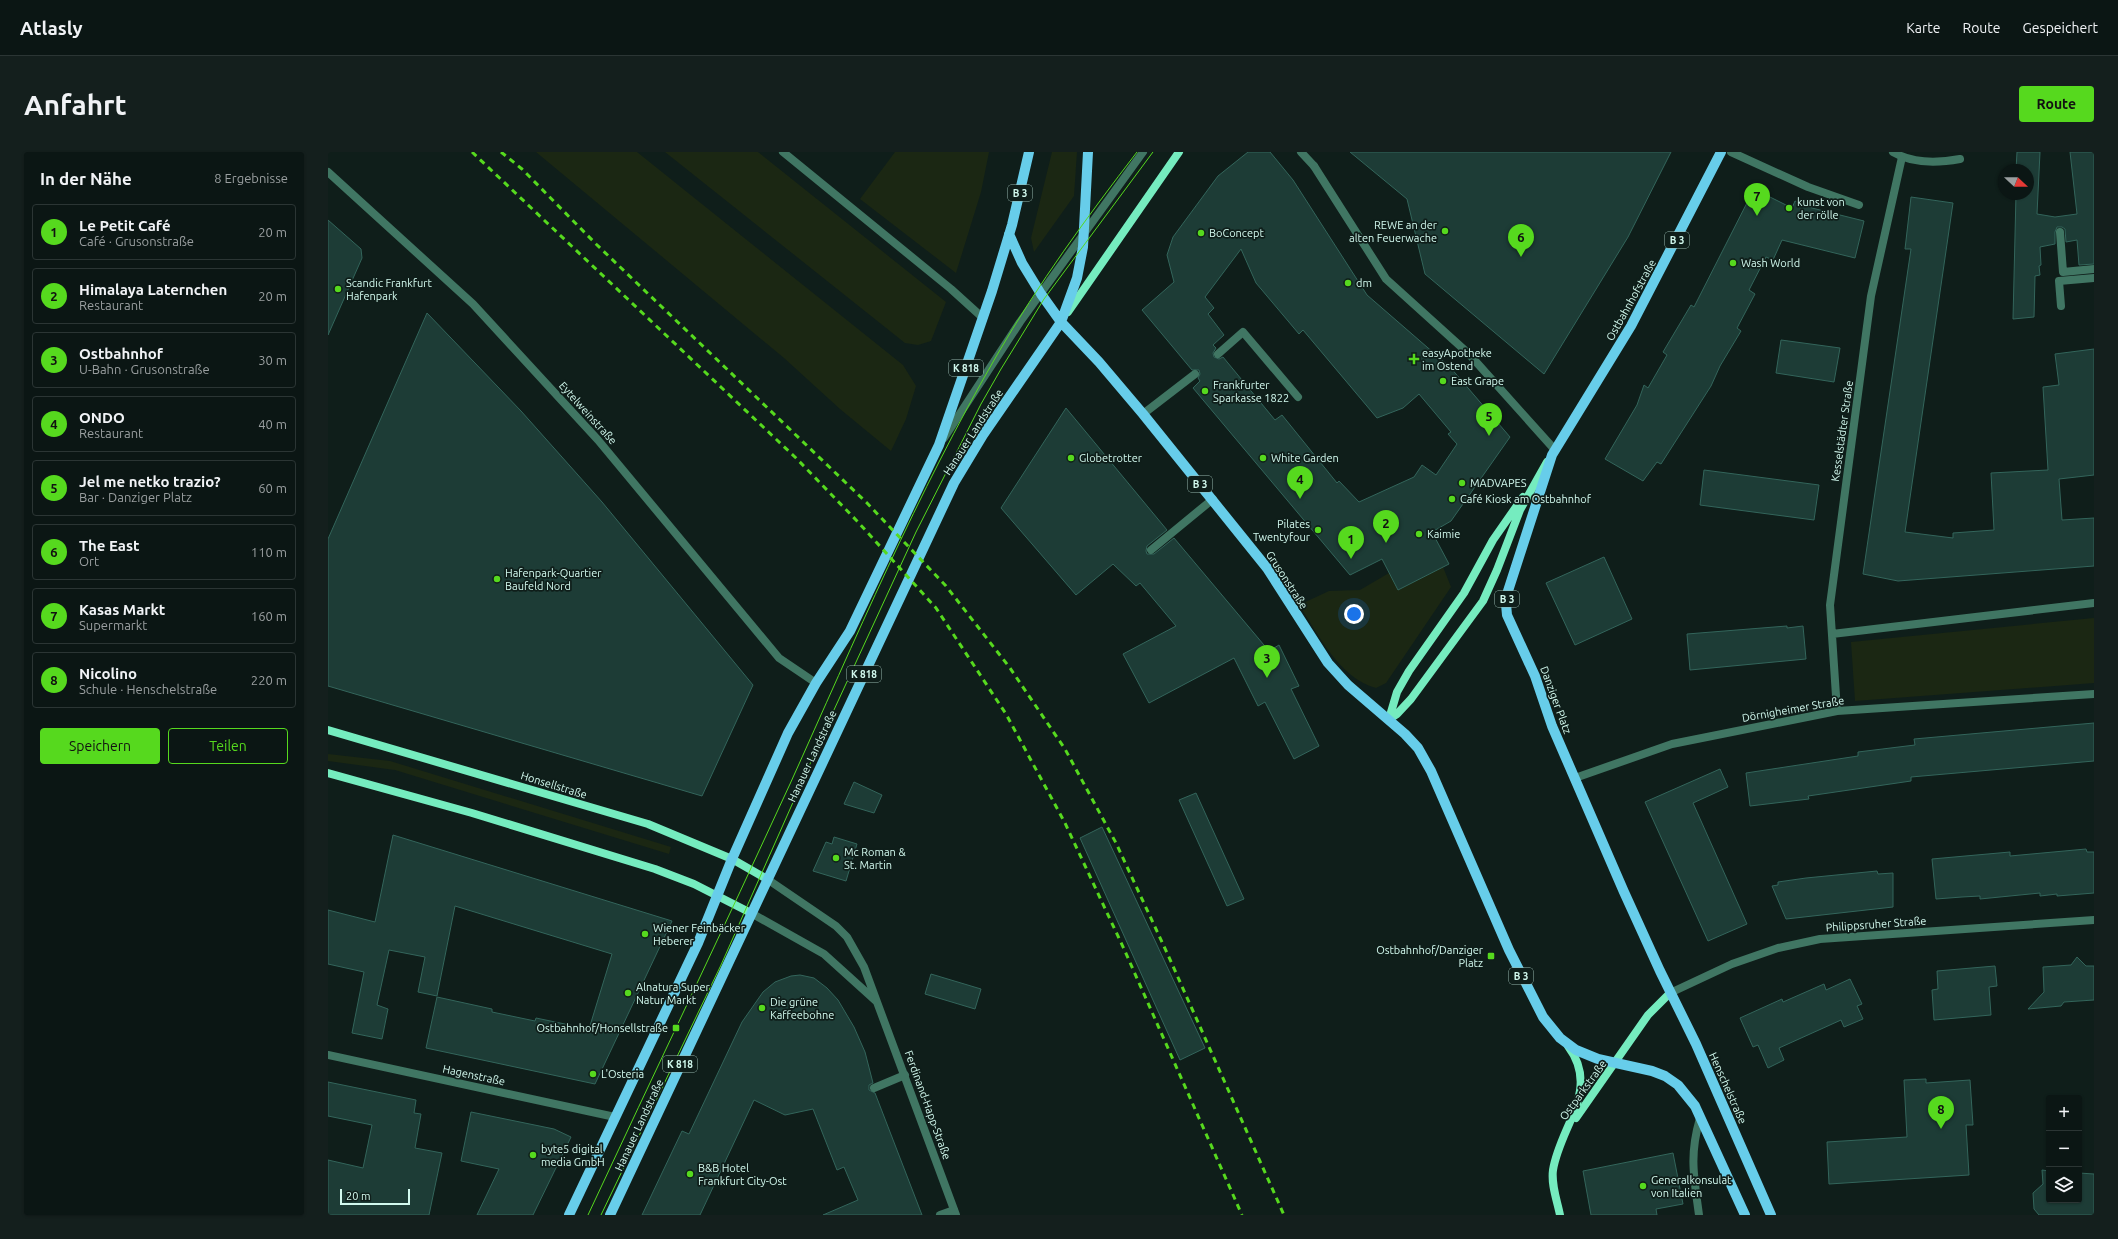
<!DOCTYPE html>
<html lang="de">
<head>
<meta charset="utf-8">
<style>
	:root { --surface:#0b1614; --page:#141f1d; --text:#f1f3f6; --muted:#9a9fa0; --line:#2b3534; --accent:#56d91e }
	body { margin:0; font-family:Ubuntu,sans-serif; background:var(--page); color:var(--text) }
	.controls { position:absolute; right:12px; bottom:12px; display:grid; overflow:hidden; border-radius:4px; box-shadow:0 1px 3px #0004 }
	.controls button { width:36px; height:36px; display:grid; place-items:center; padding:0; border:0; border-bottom:1px solid var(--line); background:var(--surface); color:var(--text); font:20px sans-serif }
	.compass { position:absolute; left:1670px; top:12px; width:36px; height:36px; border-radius:50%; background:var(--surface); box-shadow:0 1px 3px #0004; rotate:112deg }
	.scale { position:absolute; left:12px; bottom:10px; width:70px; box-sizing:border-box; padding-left:4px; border:2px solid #d2f9ee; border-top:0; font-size:11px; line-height:14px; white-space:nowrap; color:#d2f9ee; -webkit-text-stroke:3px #0f1e1a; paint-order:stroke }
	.you { position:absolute; left:1026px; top:462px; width:14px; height:14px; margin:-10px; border:3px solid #fff; border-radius:50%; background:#1a73e8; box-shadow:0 0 0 6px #1a73e833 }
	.badge { display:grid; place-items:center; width:26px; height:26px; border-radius:50%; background:var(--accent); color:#111; font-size:13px; font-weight:700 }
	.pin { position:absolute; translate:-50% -33px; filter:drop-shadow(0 1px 2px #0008) }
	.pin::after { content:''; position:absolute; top:21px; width:14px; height:12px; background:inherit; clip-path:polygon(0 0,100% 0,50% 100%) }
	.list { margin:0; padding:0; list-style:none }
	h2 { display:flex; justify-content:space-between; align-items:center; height:52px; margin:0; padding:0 16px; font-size:17px }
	h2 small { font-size:13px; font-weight:400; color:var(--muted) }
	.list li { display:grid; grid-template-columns:26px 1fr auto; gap:12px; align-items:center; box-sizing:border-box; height:56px; margin:0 8px 8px; padding:0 8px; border:1px solid var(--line); border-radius:4px }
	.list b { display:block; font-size:15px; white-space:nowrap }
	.list p { margin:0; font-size:13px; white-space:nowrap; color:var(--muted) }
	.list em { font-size:13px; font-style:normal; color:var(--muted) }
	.actions { display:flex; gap:8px; padding:12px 16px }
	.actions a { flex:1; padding:9px 0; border:1px solid var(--accent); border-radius:4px; text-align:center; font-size:14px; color:var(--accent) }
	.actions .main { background:var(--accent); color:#111 }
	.icon { flex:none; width:22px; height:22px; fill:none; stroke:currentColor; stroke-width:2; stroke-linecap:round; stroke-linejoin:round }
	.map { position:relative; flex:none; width:1766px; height:1063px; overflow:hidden; border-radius:4px }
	header { display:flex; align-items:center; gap:24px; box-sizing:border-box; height:56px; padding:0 20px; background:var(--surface); border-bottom:1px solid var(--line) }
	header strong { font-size:19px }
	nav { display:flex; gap:22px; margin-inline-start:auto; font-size:14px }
	.intro { display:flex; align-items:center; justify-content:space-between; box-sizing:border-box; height:96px; padding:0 24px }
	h1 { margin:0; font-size:28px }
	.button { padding:10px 18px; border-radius:4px; background:var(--accent); color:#111; font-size:14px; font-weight:700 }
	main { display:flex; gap:24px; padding:0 24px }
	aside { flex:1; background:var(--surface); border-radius:4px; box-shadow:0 1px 3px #0004 }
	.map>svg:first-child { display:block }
	.green { fill:#1b2713 }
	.building { fill:#1d3c36; stroke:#33655b; fill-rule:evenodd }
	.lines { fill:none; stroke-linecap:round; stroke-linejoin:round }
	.lane { stroke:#407663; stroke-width:8 }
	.street { stroke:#407663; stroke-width:8 }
	.secondary { stroke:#75ecbf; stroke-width:8 }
	.primary { stroke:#67cdea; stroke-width:10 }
	.tram { stroke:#56d91e; stroke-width:1 }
	.rail { stroke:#56d91e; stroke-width:3; stroke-dasharray:6 5; stroke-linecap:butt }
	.poi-dot { fill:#56d91e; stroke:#0f1e1a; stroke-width:1.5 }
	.labels { text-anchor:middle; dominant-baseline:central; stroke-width:3.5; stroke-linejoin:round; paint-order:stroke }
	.shield { fill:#0f1e1a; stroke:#98b7ae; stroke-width:1 }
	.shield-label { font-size:10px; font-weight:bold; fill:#d2f9ee }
	.poi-label { font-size:11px; fill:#d2f9ee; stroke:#0f1e1a; text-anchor:start }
	.street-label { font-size:11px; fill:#d2f9ee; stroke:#0f1e1a }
</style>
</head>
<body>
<header>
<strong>Atlasly</strong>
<nav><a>Karte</a><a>Route</a><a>Gespeichert</a></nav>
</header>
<div class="intro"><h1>Anfahrt</h1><a class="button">Route</a></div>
<main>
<aside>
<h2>In der Nähe<small>8 Ergebnisse</small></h2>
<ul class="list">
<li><span class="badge">1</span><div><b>Le Petit Café</b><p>Café · Grusonstraße</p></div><em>20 m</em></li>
<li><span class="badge">2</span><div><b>Himalaya Laternchen</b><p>Restaurant</p></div><em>20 m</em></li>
<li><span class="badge">3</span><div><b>Ostbahnhof</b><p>U-Bahn · Grusonstraße</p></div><em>30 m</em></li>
<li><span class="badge">4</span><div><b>ONDO</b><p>Restaurant</p></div><em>40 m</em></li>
<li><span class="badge">5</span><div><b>Jel me netko trazio?</b><p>Bar · Danziger Platz</p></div><em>60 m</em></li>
<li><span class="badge">6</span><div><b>The East</b><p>Ort</p></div><em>110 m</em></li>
<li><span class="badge">7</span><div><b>Kasas Markt</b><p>Supermarkt</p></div><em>160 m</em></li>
<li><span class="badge">8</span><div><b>Nicolino</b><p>Schule · Henschelstraße</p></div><em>220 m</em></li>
</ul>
<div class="actions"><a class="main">Speichern</a><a>Teilen</a></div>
</aside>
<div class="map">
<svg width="1766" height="1063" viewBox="0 0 1766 1063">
	<rect width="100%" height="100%" fill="#0f1e1a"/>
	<!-- green -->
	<path class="green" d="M 208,0 L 309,0 L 575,213 L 588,234 L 578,267 L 563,299 L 512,257 L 456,206 Z
		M 337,0 L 430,0 L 618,150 L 603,189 L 590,193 L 577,191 Z
		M 567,0 L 661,0 L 653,40 L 628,121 L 532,47 Z
		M 724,0 L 749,0 L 746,44 L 706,100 L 703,86 Z
		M 1115,415 L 1123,435 L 1058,531 L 1048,536 C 1011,526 991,483 971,453 L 1001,439 L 1032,438 L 1061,421 L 1070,438 Z
		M 1766,466 L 1766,531 L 1527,549 L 1523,490 Z
		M 0,602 L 62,609 L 343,695 L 341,702 L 67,618 L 0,609 Z"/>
	<!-- building -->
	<path class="building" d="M 920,0 L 942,0 L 965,28 L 1039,143 L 1122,215 L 1182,285 L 1123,369 L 1104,380 L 1121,412 L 1070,438 L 1054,407 L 1022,423 L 865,236 L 872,229 L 870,226 L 872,222 L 871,218 L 864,218 L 814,158 L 846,130 L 839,103 L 845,85 L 890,24 ZM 913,97 L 928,131 L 971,182 L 975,178 L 1049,266 L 1075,256 L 1091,242 L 1123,280 L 1120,282 L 1129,292 L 1108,323 L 1094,313 L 1086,325 L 1031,350 L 1011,329 L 1009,331 L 954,263 L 947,268 L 895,205 L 891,207 L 886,205 L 885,201 L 888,196 L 885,193 L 896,183 L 880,162 L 886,156 L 877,145 Z
		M 1022,0 L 1343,0 L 1300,85 L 1216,222 L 1097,122 L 1079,47 Z
		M 1689,0 L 1712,0 L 1709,62 L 1727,65 L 1749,62 L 1742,0 L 1766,0 L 1766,112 L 1751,113 L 1749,88 L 1738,90 L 1737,77 L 1734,75 L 1729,75 L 1727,80 L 1727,92 L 1712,95 L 1713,113 L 1711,114 L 1712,123 L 1707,124 L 1706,165 L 1685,167 L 1688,42 L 1700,42 L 1700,18 L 1688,18 Z
		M 1426,37 L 1464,56 L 1467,49 L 1484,56 L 1536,69 L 1527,106 L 1454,88 L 1445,108 L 1438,105 L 1421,138 L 1427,142 L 1409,176 L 1413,179 L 1392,214 L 1383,234 L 1333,312 L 1329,310 L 1315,329 L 1277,307 L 1309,253 L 1316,233 L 1320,236 L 1339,203 L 1335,200 L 1363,153 L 1366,155 Z
		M 1583,45 L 1625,51 L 1577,380 L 1625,386 L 1625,381 L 1666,378 L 1663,321 L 1720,318 L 1715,235 L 1731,233 L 1727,202 L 1766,197 L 1766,323 L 1731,327 L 1734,368 L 1766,366 L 1766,414 L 1570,429 L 1535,422 L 1583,97 L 1577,97 Z
		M 0,68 L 33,97 L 34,106 L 0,183 Z
		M 99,161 L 193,259 L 274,350 L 425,533 L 374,644 L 0,534 L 0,387 Z
		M 1453,188 L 1512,196 L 1506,230 L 1448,221 Z
		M 738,256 L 839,378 L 819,394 L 818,399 L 819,402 L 826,402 L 846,386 L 941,499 L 951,493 L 971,534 L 963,537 L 991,594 L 966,607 L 937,550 L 930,554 L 906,506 L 821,551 L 795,502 L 848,474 L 812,431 L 808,434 L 785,412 L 748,443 L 673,356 Z
		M 1376,318 L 1491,333 L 1486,368 L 1372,353 Z
		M 1276,405 L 1304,467 L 1247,493 L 1218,431 Z
		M 1459,474 L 1459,476 L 1475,474 L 1478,507 L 1362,518 L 1359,482 Z
		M 1766,571 L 1766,609 L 1583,625 L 1583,629 L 1480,644 L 1481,647 L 1422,654 L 1418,621 L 1530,604 L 1530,600 L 1587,593 L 1586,587 Z
		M 1392,617 L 1400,635 L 1365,651 L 1419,772 L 1380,789 L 1317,650 Z
		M 526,630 L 554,643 L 546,661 L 516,652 Z
		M 868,641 L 916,747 L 899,754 L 851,648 Z
		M 774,675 L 877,896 L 852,908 L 752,686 Z
		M 65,683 L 344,769 L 267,932 L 98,896 L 109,845 L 164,857 L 164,860 L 207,869 L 208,866 L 261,877 L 284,802 L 127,754 L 109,844 L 90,840 L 97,805 L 61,798 L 49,853 L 60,857 L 54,887 L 24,881 L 36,820 L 0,812 L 0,758 L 47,770 Z
		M 506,685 L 529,692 L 518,729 L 485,719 L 498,690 L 504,692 Z
		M 1758,697 L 1759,700 L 1766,700 L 1766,741 L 1729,744 L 1729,742 L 1712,744 L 1712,741 L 1652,747 L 1652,744 L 1634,745 L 1608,747 L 1604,707 L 1682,700 L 1682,704 Z
		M 1549,719 L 1550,722 L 1565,721 L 1565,755 L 1458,767 L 1444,734 L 1450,733 L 1450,730 L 1478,726 Z
		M 1749,805 L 1758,814 L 1766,814 L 1766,848 L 1736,850 L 1733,854 L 1700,857 L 1716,840 L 1715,815 L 1743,813 Z
		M 1667,814 L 1669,834 L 1661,835 L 1663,863 L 1606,868 L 1604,838 L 1610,837 L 1609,819 Z
		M 603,822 L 653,837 L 647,857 L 597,842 Z
		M 472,823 L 486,826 L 499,836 L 510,848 L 526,875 L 537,900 L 545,931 L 541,933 L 541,938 L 547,941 L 594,1063 L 495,1063 L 530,1048 L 516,1015 L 509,1018 L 485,957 L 457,963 L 426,948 L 372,1063 L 314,1063 L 354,979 L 361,982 L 414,870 L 435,840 L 447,830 L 463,824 Z
		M 1522,827 L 1534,852 L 1529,854 L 1535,867 L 1516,875 L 1513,868 L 1451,896 L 1456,908 L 1440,916 L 1430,893 L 1425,895 L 1412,866 L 1454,847 L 1455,850 L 1496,832 L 1498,838 Z
		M 1598,927 L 1598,931 L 1642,928 L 1645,973 L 1638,973 L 1641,1023 L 1501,1032 L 1499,990 L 1579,985 L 1576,928 Z
		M 0,930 L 88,948 L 86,961 L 93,962 L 87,996 L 114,1001 L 101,1063 L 0,1063 L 0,1008 L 35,1016 L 44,973 L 0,964 Z
		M 143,960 L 226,977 L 243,985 L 205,1063 L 149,1063 L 171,1017 L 133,1009 Z
		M 1345,1001 L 1355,1052 L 1328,1057 L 1329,1063 L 1263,1063 L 1255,1019 Z
		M 1714,1018 L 1721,1019 L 1721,1048 L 1751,1048 L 1751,1021 L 1766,1022 L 1766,1063 L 1711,1063 L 1706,1057 L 1705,1041 L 1715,1032 Z"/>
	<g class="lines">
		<!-- lane -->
		<path class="lane" d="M 455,0 L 623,137 L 655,166
			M 973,0 L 986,14
			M 1403,0 L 1480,35 L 1531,53
			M 1565,0 C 1585,12 1610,11 1632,7
			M 1732,80 L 1735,120 L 1766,117
			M 1733,154 L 1731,129 L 1766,126
			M 890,202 L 915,180 L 970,245
			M 1141,202 L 1227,298
			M 815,262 L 867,222
			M 616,286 L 692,170 L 815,0
			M 823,398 L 885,347
			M 546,936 L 577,923
			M 612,1063 L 626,1058
			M 1371,1063 C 1366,1025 1361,1004 1372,966"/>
		<!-- street -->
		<path class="street" d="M 986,14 L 1058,127 L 1141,202
			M 0,20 L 145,152 L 270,288 L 451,506 L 488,531
			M 1504,482 L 1766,451
			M 1509,559 L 1502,453 L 1506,423 L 1543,144 L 1574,5
			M 1247,626 L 1344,592 L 1509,559 L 1766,542
			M 439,727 L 508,774 L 519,785 L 536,815 L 628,1063
			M 423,761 L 496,802 L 548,849
			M 1342,841 L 1404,812 L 1450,796 L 1492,787 L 1766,768
			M 0,903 L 287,965"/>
		<!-- secondary -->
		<path class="secondary" d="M 740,160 L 851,0
			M 1061,567 L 1069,562 L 1083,547 L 1155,449 L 1169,418 L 1192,358 L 1219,310
			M 1061,567 L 1069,540 L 1081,519 L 1136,441 L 1165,388 L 1195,345
			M 0,578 L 320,672 L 404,707 L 439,727
			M 0,621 L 144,661 L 327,717 L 366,732 L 423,761
			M 1248,966 L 1320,863 L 1342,841
			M 1232,1063 C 1229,1048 1223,1033 1225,1018 C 1232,974 1273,938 1240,894"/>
		<!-- primary -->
		<path class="primary" d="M 1393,0 L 1303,174 L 1224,303 L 1180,439 L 1178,452 L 1179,463 L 1207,524 L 1224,574 L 1296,740 L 1332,819 L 1368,892 L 1443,1063
			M 681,82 L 694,111 L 713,142 L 733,170 L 771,210 L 815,262 L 939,416 L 1000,511 L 1020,533 L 1077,582 L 1090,596 L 1103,619 L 1181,798 L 1215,865 L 1232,886 L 1248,898 L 1270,907 L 1324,919 L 1337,924 L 1350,933 L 1367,954 L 1417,1063
			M 241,1063 L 370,791 L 404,707 L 460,581 L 488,531 L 522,479 L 611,293 L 664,139 L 684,73 L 701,0
			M 282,1063 L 626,331 L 655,283 L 733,170 L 749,126 L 755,95 L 760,0"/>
		<!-- tram -->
		<path class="tram" d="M 260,1063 C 327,919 396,776 462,632 C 527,488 589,341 669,203 C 710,132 759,65 809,0
			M 273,1063 L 393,813 L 505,560 L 588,380 L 653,252 L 673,217 L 716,147 L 825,0"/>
		<!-- rail -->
		<path class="rail" d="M 144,0 L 468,306 L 530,370 L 608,456 L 678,562 L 737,671 L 796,797 L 914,1063
			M 173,0 L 194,17 L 268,92 L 539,351 L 618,434 L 682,516 L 737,597 L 788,691 L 840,803 L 956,1063"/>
	</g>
	<!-- markers -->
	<g class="poi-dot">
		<circle cx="1461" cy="56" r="4"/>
		<circle cx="1117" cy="79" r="4"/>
		<circle cx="873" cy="81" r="4"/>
		<circle cx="1405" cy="111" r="4"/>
		<circle cx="1020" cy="131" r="4"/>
		<circle cx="10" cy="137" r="4"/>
		<path d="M1084 201h4v4h4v4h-4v4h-4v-4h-4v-4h4z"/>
		<circle cx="1115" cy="229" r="4"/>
		<circle cx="877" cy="239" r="4"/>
		<circle cx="743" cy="306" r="4"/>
		<circle cx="935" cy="306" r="4"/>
		<circle cx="1134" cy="331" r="4"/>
		<circle cx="1124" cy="347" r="4"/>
		<circle cx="990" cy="378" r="4"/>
		<circle cx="1091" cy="382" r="4"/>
		<circle cx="169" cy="427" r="4"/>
		<circle cx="508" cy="706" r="4"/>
		<circle cx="317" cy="782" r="4"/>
		<rect x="1159" y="800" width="8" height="8" rx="2"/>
		<circle cx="300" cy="841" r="4"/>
		<circle cx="434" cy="856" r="4"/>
		<rect x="344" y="872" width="8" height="8" rx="2"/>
		<circle cx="265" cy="922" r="4"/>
		<circle cx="205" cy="1003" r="4"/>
		<circle cx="362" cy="1022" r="4"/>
		<circle cx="1315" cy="1034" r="4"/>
	</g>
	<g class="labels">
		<!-- shield labels -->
		<g class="shield">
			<rect x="680" y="33" width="24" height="16" rx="3"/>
			<rect x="1337" y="80" width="24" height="16" rx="3"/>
			<rect x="621" y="208" width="34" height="16" rx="3"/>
			<rect x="860" y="324" width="24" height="16" rx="3"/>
			<rect x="1167" y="439" width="24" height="16" rx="3"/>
			<rect x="519" y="514" width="34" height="16" rx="3"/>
			<rect x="1181" y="816" width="24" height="16" rx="3"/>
			<rect x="335" y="904" width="34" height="16" rx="3"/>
		</g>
		<g class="shield-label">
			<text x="692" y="41">B 3</text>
			<text x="1349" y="88">B 3</text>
			<text x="638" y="216">K 818</text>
			<text x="872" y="332">B 3</text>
			<text x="1179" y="447">B 3</text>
			<text x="536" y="522">K 818</text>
			<text x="1193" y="824">B 3</text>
			<text x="352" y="912">K 818</text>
		</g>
		<!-- poi labels -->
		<g class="poi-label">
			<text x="1469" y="50">kunst von<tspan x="1469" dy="13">der rölle</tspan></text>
			<text x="1109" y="73" text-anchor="end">REWE an der<tspan x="1109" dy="13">alten Feuerwache</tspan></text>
			<text x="881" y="81">BoConcept</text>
			<text x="1413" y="111">Wash World</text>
			<text x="18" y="131">Scandic Frankfurt<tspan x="18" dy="13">Hafenpark</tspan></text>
			<text x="1028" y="131">dm</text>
			<text x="1094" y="201">easyApotheke<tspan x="1094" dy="13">im Ostend</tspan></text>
			<text x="1123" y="229">East Grape</text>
			<text x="885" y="233">Frankfurter<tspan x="885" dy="13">Sparkasse 1822</tspan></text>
			<text x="751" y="306">Globetrotter</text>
			<text x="943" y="306">White Garden</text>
			<text x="1142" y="331">MADVAPES</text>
			<text x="1132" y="347">Café Kiosk am Ostbahnhof</text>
			<text x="982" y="372" text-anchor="end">Pilates<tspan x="982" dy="13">Twentyfour</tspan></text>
			<text x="1099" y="382">Kaimie</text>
			<text x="177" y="421">Hafenpark-Quartier<tspan x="177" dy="13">Baufeld Nord</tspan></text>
			<text x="516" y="700">Mc Roman &amp;<tspan x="516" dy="13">St. Martin</tspan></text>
			<text x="325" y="776">Wiener Feinbäcker<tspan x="325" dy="13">Heberer</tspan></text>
			<text x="1155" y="798" text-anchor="end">Ostbahnhof/Danziger<tspan x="1155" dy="13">Platz</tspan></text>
			<text x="308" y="835">Alnatura Super<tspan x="308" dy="13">Natur Markt</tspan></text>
			<text x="442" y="850">Die grüne<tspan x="442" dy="13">Kaffeebohne</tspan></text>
			<text x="340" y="876" text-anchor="end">Ostbahnhof/Honsellstraße</text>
			<text x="273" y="922">L'Osteria</text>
			<text x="213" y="997">byte5 digital<tspan x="213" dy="13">media GmbH</tspan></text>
			<text x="370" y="1016">B&amp;B Hotel<tspan x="370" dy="13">Frankfurt City-Ost</tspan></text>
			<text x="1323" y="1028">Generalkonsulat<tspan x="1323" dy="13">von Italien</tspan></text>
		</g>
		<!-- street labels -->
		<g class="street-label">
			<text transform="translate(1303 148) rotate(-61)">Ostbahnhofstraße</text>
			<text transform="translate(260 261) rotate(48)">Eytelweinstraße</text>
			<text transform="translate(1514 279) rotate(-82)">Kesselstädter Straße</text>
			<text transform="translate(645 280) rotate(-57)">Hanauer Landstraße</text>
			<text transform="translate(959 428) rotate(57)">Grusonstraße</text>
			<text transform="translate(1228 548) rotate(70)">Danziger Platz</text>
			<text transform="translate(1465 557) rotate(-10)">Dörnigheimer Straße</text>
			<text transform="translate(484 604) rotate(-65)">Hanauer Landstraße</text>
			<text transform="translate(226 633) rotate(17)">Honsellstraße</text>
			<text transform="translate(1548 772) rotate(-4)">Philippsruher Straße</text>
			<text transform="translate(146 923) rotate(12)">Hagenstraße</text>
			<text transform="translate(1400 936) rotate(66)">Henschelstraße</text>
			<text transform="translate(1255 938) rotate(-54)">Ostparkstraße</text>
			<text transform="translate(600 953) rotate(70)">Ferdinand-Happ-Straße</text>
			<text transform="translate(311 973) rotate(-65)">Hanauer Landstraße</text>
		</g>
	</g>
</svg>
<div class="controls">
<button>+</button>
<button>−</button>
<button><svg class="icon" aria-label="layers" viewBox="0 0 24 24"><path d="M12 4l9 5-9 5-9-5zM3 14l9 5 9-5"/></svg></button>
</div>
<svg class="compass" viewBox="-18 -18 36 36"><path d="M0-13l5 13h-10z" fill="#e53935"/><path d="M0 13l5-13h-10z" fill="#9a9fa0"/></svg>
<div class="scale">20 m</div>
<div class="you"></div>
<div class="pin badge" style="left:1023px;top:407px">1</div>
<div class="pin badge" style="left:1058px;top:391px">2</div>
<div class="pin badge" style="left:939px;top:526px">3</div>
<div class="pin badge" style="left:972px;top:347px">4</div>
<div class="pin badge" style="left:1161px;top:284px">5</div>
<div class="pin badge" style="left:1193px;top:105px">6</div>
<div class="pin badge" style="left:1429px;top:64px">7</div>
<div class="pin badge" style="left:1613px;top:977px">8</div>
</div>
</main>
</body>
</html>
